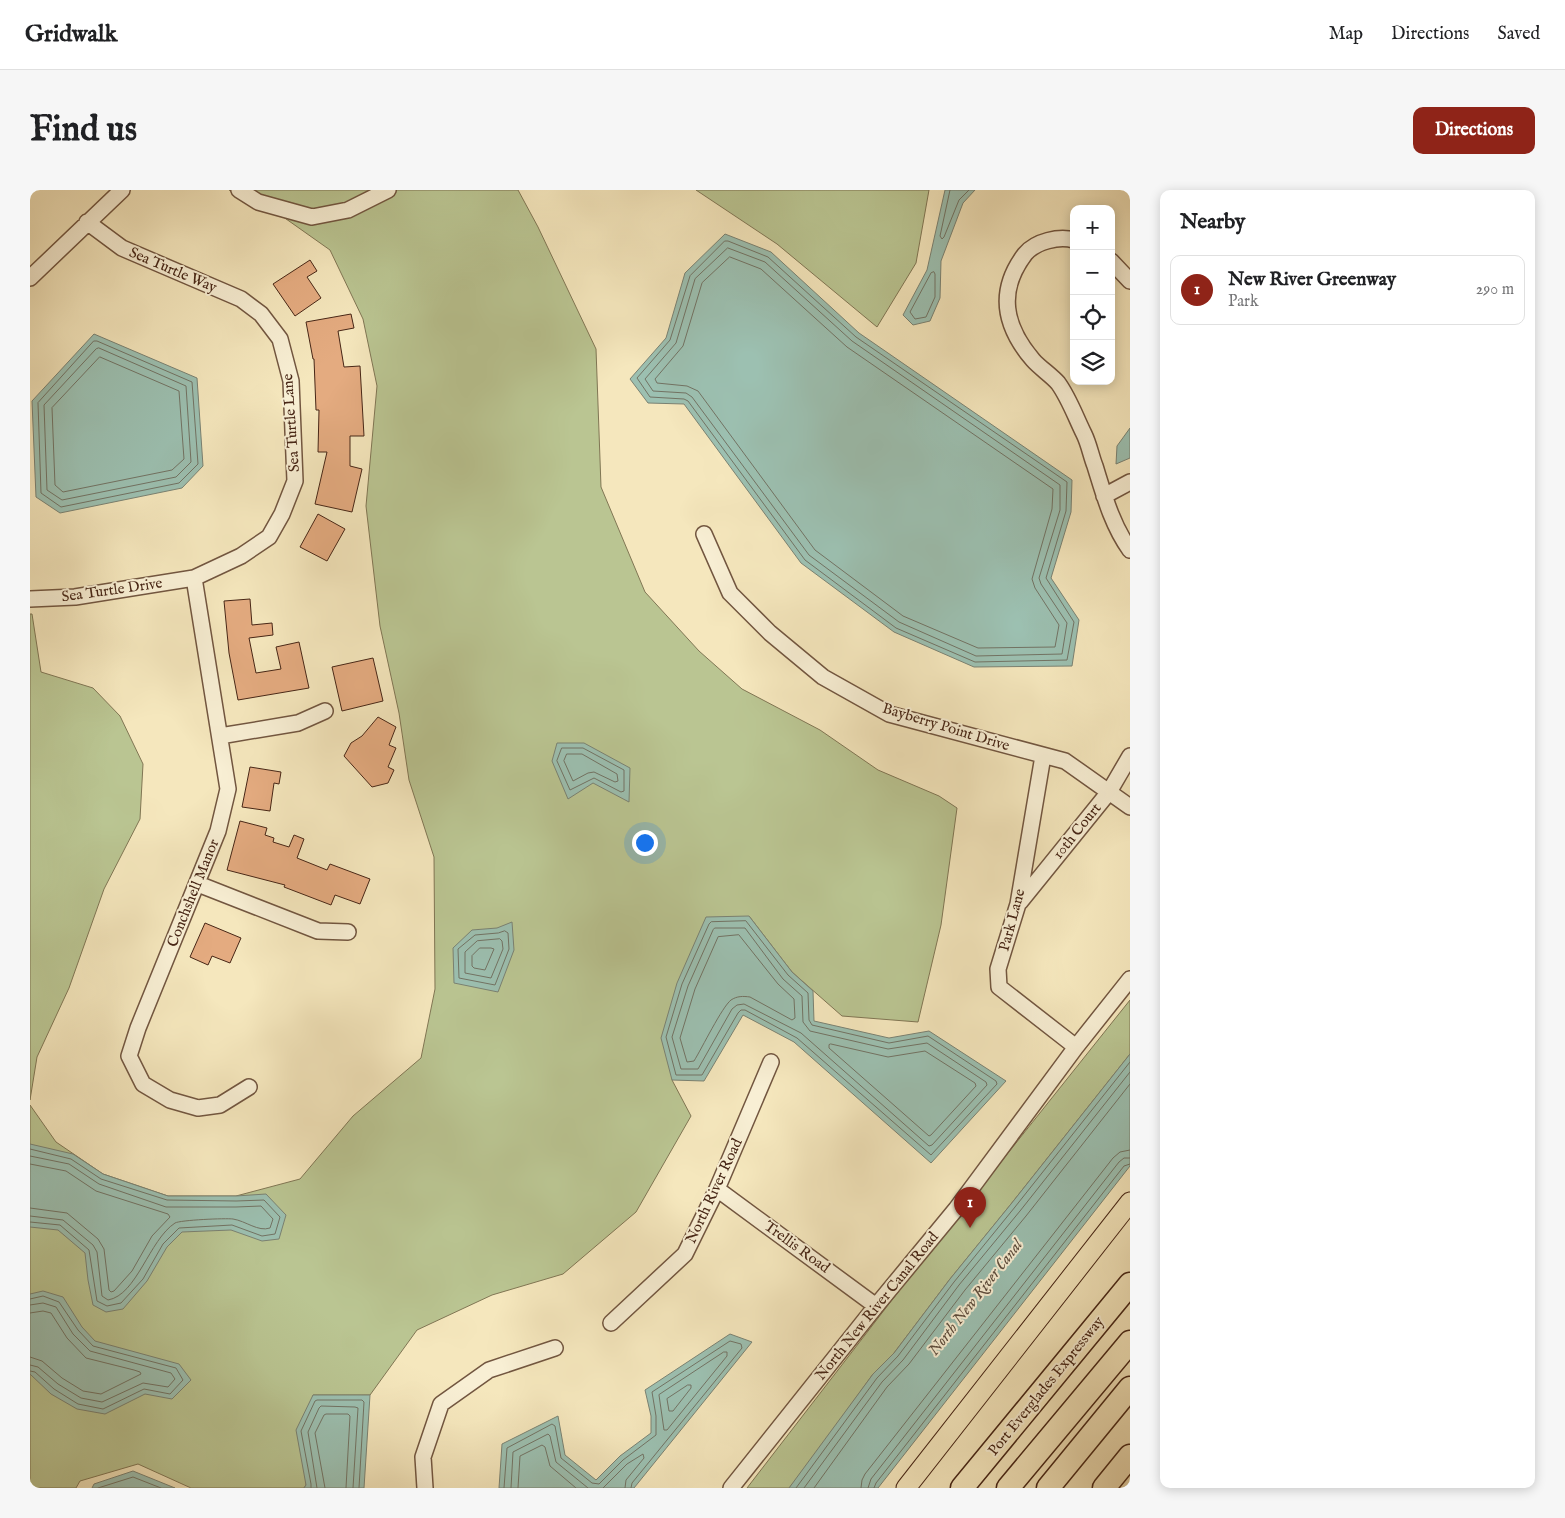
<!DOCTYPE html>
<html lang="en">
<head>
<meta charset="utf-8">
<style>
	:root { --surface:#fff; --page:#f6f6f6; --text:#202124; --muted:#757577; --line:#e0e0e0; --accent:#8f2418 }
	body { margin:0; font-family:"IM FELL English",serif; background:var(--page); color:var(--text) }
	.controls { position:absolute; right:15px; top:15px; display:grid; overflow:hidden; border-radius:10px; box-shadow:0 2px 12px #0003 }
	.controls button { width:45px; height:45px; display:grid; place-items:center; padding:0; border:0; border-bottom:1px solid var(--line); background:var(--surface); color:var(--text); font:25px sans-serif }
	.you { position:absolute; left:614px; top:652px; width:18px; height:18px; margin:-12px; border:4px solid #fff; border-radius:50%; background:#1a73e8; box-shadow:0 0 0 8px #1a73e833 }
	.badge { display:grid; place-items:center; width:32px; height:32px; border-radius:50%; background:var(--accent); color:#fff; font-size:16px; font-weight:700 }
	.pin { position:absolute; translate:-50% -41px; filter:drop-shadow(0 1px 2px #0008) }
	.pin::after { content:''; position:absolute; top:26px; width:18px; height:15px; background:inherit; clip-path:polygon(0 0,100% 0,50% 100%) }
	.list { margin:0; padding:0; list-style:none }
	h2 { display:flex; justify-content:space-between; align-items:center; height:65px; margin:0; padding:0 20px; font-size:21px }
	h2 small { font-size:16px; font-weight:400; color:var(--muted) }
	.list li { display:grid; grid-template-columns:32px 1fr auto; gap:15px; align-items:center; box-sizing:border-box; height:70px; margin:0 10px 10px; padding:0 10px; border:1px solid var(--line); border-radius:10px }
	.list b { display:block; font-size:19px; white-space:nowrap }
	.list p { margin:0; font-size:16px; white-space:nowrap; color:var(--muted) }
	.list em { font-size:16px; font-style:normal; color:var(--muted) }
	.icon { flex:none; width:28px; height:28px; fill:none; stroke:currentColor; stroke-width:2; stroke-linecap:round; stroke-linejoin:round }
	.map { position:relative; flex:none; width:1100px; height:1298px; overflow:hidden; border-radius:10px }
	header { display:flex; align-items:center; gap:30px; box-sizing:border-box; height:70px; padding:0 25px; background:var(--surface); border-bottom:1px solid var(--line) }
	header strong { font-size:24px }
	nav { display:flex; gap:28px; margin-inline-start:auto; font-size:18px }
	.intro { display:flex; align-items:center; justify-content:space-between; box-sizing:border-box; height:120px; padding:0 30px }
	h1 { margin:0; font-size:35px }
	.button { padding:12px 22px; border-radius:10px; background:var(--accent); color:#fff; font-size:18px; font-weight:700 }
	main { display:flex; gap:30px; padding:0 30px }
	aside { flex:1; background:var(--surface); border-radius:10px; box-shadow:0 2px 12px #0003 }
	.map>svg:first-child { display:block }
	.green { fill:#bac592; stroke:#807654 }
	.water { fill:#9cc0b1; stroke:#7a8273 }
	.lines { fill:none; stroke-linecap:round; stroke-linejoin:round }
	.shore { stroke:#727364; stroke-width:1 }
	.building { fill:#e4ab80; stroke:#472616 }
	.minor-casing { stroke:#725640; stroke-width:18 }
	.major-casing { stroke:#472616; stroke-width:21 }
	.highway-casing { stroke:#472616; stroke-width:25 }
	.minor { stroke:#f8efd4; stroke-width:15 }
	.major { stroke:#f5e7bd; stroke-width:19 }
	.highway { stroke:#f5e7bd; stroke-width:22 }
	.labels { text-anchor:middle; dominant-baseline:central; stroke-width:4; stroke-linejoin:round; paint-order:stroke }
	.street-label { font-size:15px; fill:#472616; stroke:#f8efd4 }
	.water-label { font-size:16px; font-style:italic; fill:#5c4c3d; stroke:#f8efd4 }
</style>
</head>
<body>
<header>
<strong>Gridwalk</strong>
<nav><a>Map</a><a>Directions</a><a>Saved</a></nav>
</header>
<div class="intro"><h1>Find us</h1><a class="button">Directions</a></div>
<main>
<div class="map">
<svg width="1100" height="1298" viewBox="0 0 1100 1298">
	<rect width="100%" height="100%" fill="#f5e7bd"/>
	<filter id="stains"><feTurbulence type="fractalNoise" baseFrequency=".004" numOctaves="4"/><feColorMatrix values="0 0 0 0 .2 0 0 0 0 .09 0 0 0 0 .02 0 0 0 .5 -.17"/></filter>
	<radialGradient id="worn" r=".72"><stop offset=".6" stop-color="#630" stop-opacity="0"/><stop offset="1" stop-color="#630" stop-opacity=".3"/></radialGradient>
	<!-- green -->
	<path class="green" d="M 199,0 L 488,0 L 508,37 L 566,159 L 571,297 L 615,402 L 669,461 L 712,499 L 790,540 L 848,580 L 909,606 L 927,618 L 911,735 L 888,832 L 812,826 L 762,782 L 719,726 L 642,890 L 661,926 L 606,1022 L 533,1084 L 462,1105 L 387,1140 L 340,1205 L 283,1205 L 276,1295 L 274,1298 L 161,1298 L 108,1274 L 50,1291 L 46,1298 L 0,1298 L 0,915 L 26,952 L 73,984 L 138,1006 L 206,1006 L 270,989 L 323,926 L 391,868 L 405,799 L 404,667 L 379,590 L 369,523 L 350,436 L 336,316 L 347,196 L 333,129 L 300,60 L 242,19 Z
		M 666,0 L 899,0 L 886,73 L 847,137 L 747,54 Z
		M 0,424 L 2,424 L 11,482 L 63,498 L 90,526 L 113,574 L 110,629 L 74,699 L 39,798 L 7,867 L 0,910 Z
		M 1100,810 L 1100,864 L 981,1014 L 920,1089 L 864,1163 L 843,1184 L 770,1286 L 759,1298 L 717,1298 L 899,1062 Z"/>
	<!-- water -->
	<path class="water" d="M 915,0 L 945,0 L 933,13 L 911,71 L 910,108 L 900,131 L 883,135 L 873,125 L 897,80 Z
		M 695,44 L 741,62 L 829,143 L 1042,290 L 1041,322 L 1021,388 L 1049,430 L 1042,476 L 944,477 L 864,442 L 771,373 L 654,214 L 618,213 L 600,189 L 636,148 L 655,83 Z
		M 64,144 L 167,188 L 173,276 L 152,298 L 30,323 L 6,307 L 2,211 Z
		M 1100,238 L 1100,268 L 1086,274 L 1087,256 Z
		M 527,553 L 554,553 L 600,578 L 599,612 L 563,593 L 538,609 L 522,571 Z
		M 719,726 L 762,782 L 783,801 L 784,831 L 859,848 L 899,841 L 976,891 L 901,973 L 764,852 L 713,825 L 674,891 L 642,890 L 631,848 L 647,793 L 676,727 Z
		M 482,732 L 484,760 L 468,802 L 424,793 L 423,758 L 442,740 L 467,738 Z
		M 1100,864 L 1100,976 L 848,1298 L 759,1298 L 843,1184 L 864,1163 L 920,1089 L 981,1014 Z
		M 0,954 L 43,964 L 73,984 L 138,1006 L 206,1006 L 236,1004 L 256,1025 L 249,1049 L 232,1051 L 201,1040 L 152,1042 L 137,1057 L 117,1091 L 93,1119 L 76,1122 L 63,1115 L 58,1090 L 55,1063 L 28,1040 L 0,1037 Z
		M 13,1101 L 33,1107 L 52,1137 L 65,1151 L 149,1174 L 161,1190 L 142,1209 L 115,1204 L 75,1224 L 47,1219 L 21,1204 L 0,1184 L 0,1104 Z
		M 700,1144 L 722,1152 L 604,1298 L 469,1298 L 472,1254 L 528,1226 L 535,1265 L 566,1290 L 590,1266 L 621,1243 L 621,1226 L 615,1200 Z
		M 283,1205 L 340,1205 L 334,1298 L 274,1298 L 276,1295 L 266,1240 Z
		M 103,1281 L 145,1298 L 62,1298 L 64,1294 Z"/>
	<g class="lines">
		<!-- shore -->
		<path class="shore" d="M 920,0 L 910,46 L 912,49 L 914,47 L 929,10 L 939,0
			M 695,51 L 698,51 L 738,67 L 826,147 L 1037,292 L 1036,321 L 1016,388 L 1044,432 L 1037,470 L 945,472 L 866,438 L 775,370 L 658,211 L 654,209 L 620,207 L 607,188 L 640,150 L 660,86 Z
			M 698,58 L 735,72 L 822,151 L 1030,295 L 1030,320 L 1009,388 L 1011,394 L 1037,433 L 1032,464 L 946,466 L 869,432 L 779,365 L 662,207 L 656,203 L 623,201 L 615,189 L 646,153 L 665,89 Z
			M 700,67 L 731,79 L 817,157 L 1023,299 L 1022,319 L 1002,389 L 1005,398 L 1029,435 L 1025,457 L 948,458 L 873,426 L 785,360 L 668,201 L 657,196 L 627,193 L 625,189 L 653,156 L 672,93 Z
			M 904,82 L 905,84 L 905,107 L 896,127 L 885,129 L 880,122 L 901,83 Z
			M 64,151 L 67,151 L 162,192 L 168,274 L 149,293 L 31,317 L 11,303 L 8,213 Z
			M 69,158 L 156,196 L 161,272 L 146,287 L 32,310 L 17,300 L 14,215 L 66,159 Z
			M 70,167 L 149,201 L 154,269 L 142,280 L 33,302 L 25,295 L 22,218 Z
			M 532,558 L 553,558 L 594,580 L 594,601 L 591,602 L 564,588 L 540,600 L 527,571 Z
			M 537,564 L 552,564 L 587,584 L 588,591 L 585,592 L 564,582 L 558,583 L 543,591 L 534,571 Z
			M 716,731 L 758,785 L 778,803 L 779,830 L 782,835 L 859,853 L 898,846 L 966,891 L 967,894 L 901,965 L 767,848 L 715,820 L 711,820 L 708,823 L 672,885 L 646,885 L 636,847 L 652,794 L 679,734 L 681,732 Z
			M 685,738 L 715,738 L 753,789 L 772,806 L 773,832 L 780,841 L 858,859 L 897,853 L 956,892 L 957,895 L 902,955 L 899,956 L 771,843 L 714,814 L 707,815 L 702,819 L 668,879 L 651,879 L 642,847 L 658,796 L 683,740 Z
			M 475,741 L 478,743 L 479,759 L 465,795 L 429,788 L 428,759 L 445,745 L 468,743 Z
			M 709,745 L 748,794 L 764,809 L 765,828 L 762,830 L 720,807 C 713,806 707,806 701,810 C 692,817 672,858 664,871 L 657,872 L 650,848 L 665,799 L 688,747 Z
			M 470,749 L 472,751 L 473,759 L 461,788 L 435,783 L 435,762 L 447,751 Z
			M 450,758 L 461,758 L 464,759 L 455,780 L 444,778 L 442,776 L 442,766 Z
			M 801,854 L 858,867 L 895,861 L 945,893 L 946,896 L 901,945 L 899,946 L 799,858 L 799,855 Z
			M 0,959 L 41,969 L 71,989 L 137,1010 L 206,1011 L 234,1010 L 250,1027 L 245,1044 L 232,1046 L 202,1035 L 149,1038 L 133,1054 L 113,1089 L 91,1113 L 77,1116 L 67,1111 L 59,1060 L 30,1035 L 0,1032
			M 0,966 L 39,974 L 69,994 L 136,1017 L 206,1017 L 231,1016 L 243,1029 L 240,1038 C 228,1042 216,1031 203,1029 C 196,1028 150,1030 145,1033 C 119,1050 107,1105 78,1110 L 72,1106 L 67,1062 L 63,1055 L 33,1030 L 0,1026
			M 0,974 L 36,981 L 66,1001 L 138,1024 L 140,1027 L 122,1046 L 102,1081 L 84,1101 L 81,1102 L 79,1100 L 74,1059 L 68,1049 L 37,1023 L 0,1018
			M 0,1109 L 13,1106 L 29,1112 L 48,1140 L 63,1156 L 146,1178 L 153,1190 L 140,1204 L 114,1199 L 73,1219 L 48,1214 L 24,1199 L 5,1182 L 0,1181
			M 0,1115 L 13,1113 L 26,1117 L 43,1144 L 60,1161 L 141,1183 L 145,1189 L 138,1197 L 113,1193 L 72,1212 L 51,1208 L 28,1194 L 8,1177 L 0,1175
			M 0,1123 L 13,1121 L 21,1123 L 37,1148 L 56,1168 L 104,1180 L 110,1182 L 111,1184 L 71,1204 L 53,1201 L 32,1188 L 12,1171 L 0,1167
			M 694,1162 L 697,1162 L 697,1166 L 637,1240 L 634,1240 L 629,1205 Z
			M 658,1195 L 661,1195 L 661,1198 L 643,1221 L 639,1221 L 637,1209 Z
			M 68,1298 L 103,1287 L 131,1298
			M 281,1298 L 281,1294 L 271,1241 L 285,1211 L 287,1210 L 332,1210 L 334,1212 L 329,1298
			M 287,1298 L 278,1242 L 289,1218 L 291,1216 L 325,1217 L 328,1218 L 323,1298
			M 295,1298 L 285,1243 L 294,1225 L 296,1224 L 318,1224 L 320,1226 L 316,1298
			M 474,1298 L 477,1258 L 522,1234 L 525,1236 L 531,1268 L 562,1293 L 569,1294 L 593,1270 L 626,1245 L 626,1226 L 622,1202 L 700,1151 L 711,1154 L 712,1158 L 602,1293 L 601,1298
			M 481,1298 L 483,1262 L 518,1244 L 520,1246 L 526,1272 L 558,1298
			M 488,1298 L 490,1266 L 512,1255 L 515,1257 L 520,1276 L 546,1298
			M 573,1298 L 597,1274 L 613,1264 L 614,1268 L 596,1290 L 595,1298
			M 766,1298 L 847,1188 L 868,1166 L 924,1092 L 985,1017 L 1100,872
			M 774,1298 L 852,1192 L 873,1170 L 929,1095 L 990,1021 L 1100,882
			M 784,1298 L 857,1197 L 879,1174 L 935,1100 L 996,1026 L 1100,894
			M 831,1298 L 832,1290 L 835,1284 L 1083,968 L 1090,962 L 1100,960
			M 838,1298 L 841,1289 L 1089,972 L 1094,968 L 1100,968
			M 844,1298 L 846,1293 L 1094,976 L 1100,974"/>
	</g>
	<!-- building -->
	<path class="building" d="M 280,70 L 287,81 L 277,87 L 291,108 L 265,126 L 243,94 Z
		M 321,124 L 324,138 L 308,141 L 314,177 L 330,176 L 334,246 L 320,246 L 320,276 L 332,279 L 322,322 L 285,314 L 297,262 L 288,262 L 289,220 L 286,220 L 284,169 L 283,169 L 276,132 Z
		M 288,324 L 315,339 L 297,371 L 270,357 Z
		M 220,409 L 222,435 L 242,433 L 243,445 L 219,448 L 226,483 L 251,479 L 246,457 L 269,452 L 279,498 L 208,510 L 199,463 L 194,411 Z
		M 343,468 L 353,511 L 312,521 L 302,477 Z
		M 348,527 L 366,537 L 359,555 L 366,558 L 358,577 L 364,580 L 358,593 L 342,597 L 314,566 L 321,553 L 332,546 Z
		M 220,577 L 251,582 L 249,594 L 244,593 L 240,621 L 212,617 Z
		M 210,631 L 237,638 L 235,645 L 244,648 L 243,652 L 259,657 L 264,645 L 274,649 L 267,668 L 297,680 L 300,674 L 340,689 L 330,714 L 305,705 L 301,715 L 254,697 L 255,695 L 197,680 Z
		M 175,733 L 211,748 L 200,773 L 182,766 L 178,775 L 160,767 Z"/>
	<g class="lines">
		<!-- minor casing -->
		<g class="minor-casing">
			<path id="minor" d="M 209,0 L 228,12 L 282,27 L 318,20 L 358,0
				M 1044,50 C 1029,46 1006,51 995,64 C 967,101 974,136 1003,170 C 1010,178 1021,185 1028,193 C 1039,208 1046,228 1054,244 C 1059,254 1061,266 1065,276 C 1074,305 1082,335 1100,360
				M 1081,71 L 1100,91
				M 0,88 L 92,0
				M 1074,306 L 1100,292
				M 674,344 L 700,403 L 740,443 L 793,487 L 859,524 L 1035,571 L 1100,617
				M 164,388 L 198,599 L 188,641 L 108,838 L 99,866 L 113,894 L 140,910 L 168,918 L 190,915 L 219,897
				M 0,409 L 45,407 L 164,388 L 211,366 L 239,347 L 252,324 L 265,291 L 261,191 L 250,149 L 231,124 L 211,109 L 92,58 L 57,32
				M 190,546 L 268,533 L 295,521
				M 1013,566 L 988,714 L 968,779 L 969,797 L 1046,857
				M 168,694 L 288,741 L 318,742
				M 990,712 L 1079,602 L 1100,566
				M 687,999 L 846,1116
				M 581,1133 L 655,1064 L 687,999 L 741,872
				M 395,1298 L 393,1267 L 411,1214 L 459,1180 L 525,1158
				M 701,1298 L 846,1116 L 926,1019 L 1046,857 L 1100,789"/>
		</g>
		<!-- major casing -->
		<g class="major-casing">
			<path id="major" d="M 876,1298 L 1100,1012"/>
		</g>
		<!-- highway casing -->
		<g class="highway-casing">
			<path id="highway" d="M 932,1298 L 1100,1094
				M 978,1298 L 1100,1152
				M 1018,1298 L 1100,1198
				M 1074,1298 L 1100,1266"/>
		</g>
		<!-- minor -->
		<use href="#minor" class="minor"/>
		<!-- major -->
		<use href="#major" class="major"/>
		<!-- highway -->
		<use href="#highway" class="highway"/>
	</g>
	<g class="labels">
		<!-- street labels -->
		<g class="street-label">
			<text transform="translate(143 80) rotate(23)">Sea Turtle Way</text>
			<text transform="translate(261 233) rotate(-94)">Sea Turtle Lane</text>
			<text transform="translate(82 400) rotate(-8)">Sea Turtle Drive</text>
			<text transform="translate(916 537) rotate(17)">Bayberry Point Drive</text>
			<text transform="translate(1047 641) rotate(-51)">10th Court</text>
			<text transform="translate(163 703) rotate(-68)">Conchshell Manor</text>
			<text transform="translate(982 730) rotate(-75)">Park Lane</text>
			<text transform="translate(684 1001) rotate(-65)">North River Road</text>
			<text transform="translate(767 1057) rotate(36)">Trellis Road</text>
			<text transform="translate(847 1116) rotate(-51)">North New River Canal Road</text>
			<text transform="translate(1016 1196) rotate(-51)">Port Everglades Expressway</text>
		</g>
		<!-- water labels -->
		<g class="water-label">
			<text transform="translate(946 1108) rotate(-52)">North New River Canal</text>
		</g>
	</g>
	<rect width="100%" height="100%" filter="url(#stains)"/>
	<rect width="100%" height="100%" fill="url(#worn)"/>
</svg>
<div class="controls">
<button>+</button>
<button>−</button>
<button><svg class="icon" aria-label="locate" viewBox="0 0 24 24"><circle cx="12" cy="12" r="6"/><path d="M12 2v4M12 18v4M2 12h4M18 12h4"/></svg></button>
<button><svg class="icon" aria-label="layers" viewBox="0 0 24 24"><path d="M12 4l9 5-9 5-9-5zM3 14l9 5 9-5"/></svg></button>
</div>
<div class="you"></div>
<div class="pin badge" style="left:940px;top:1038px">1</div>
</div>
<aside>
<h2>Nearby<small></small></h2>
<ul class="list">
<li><span class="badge">1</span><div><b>New River Greenway</b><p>Park</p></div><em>290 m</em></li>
</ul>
</aside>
</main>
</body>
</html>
